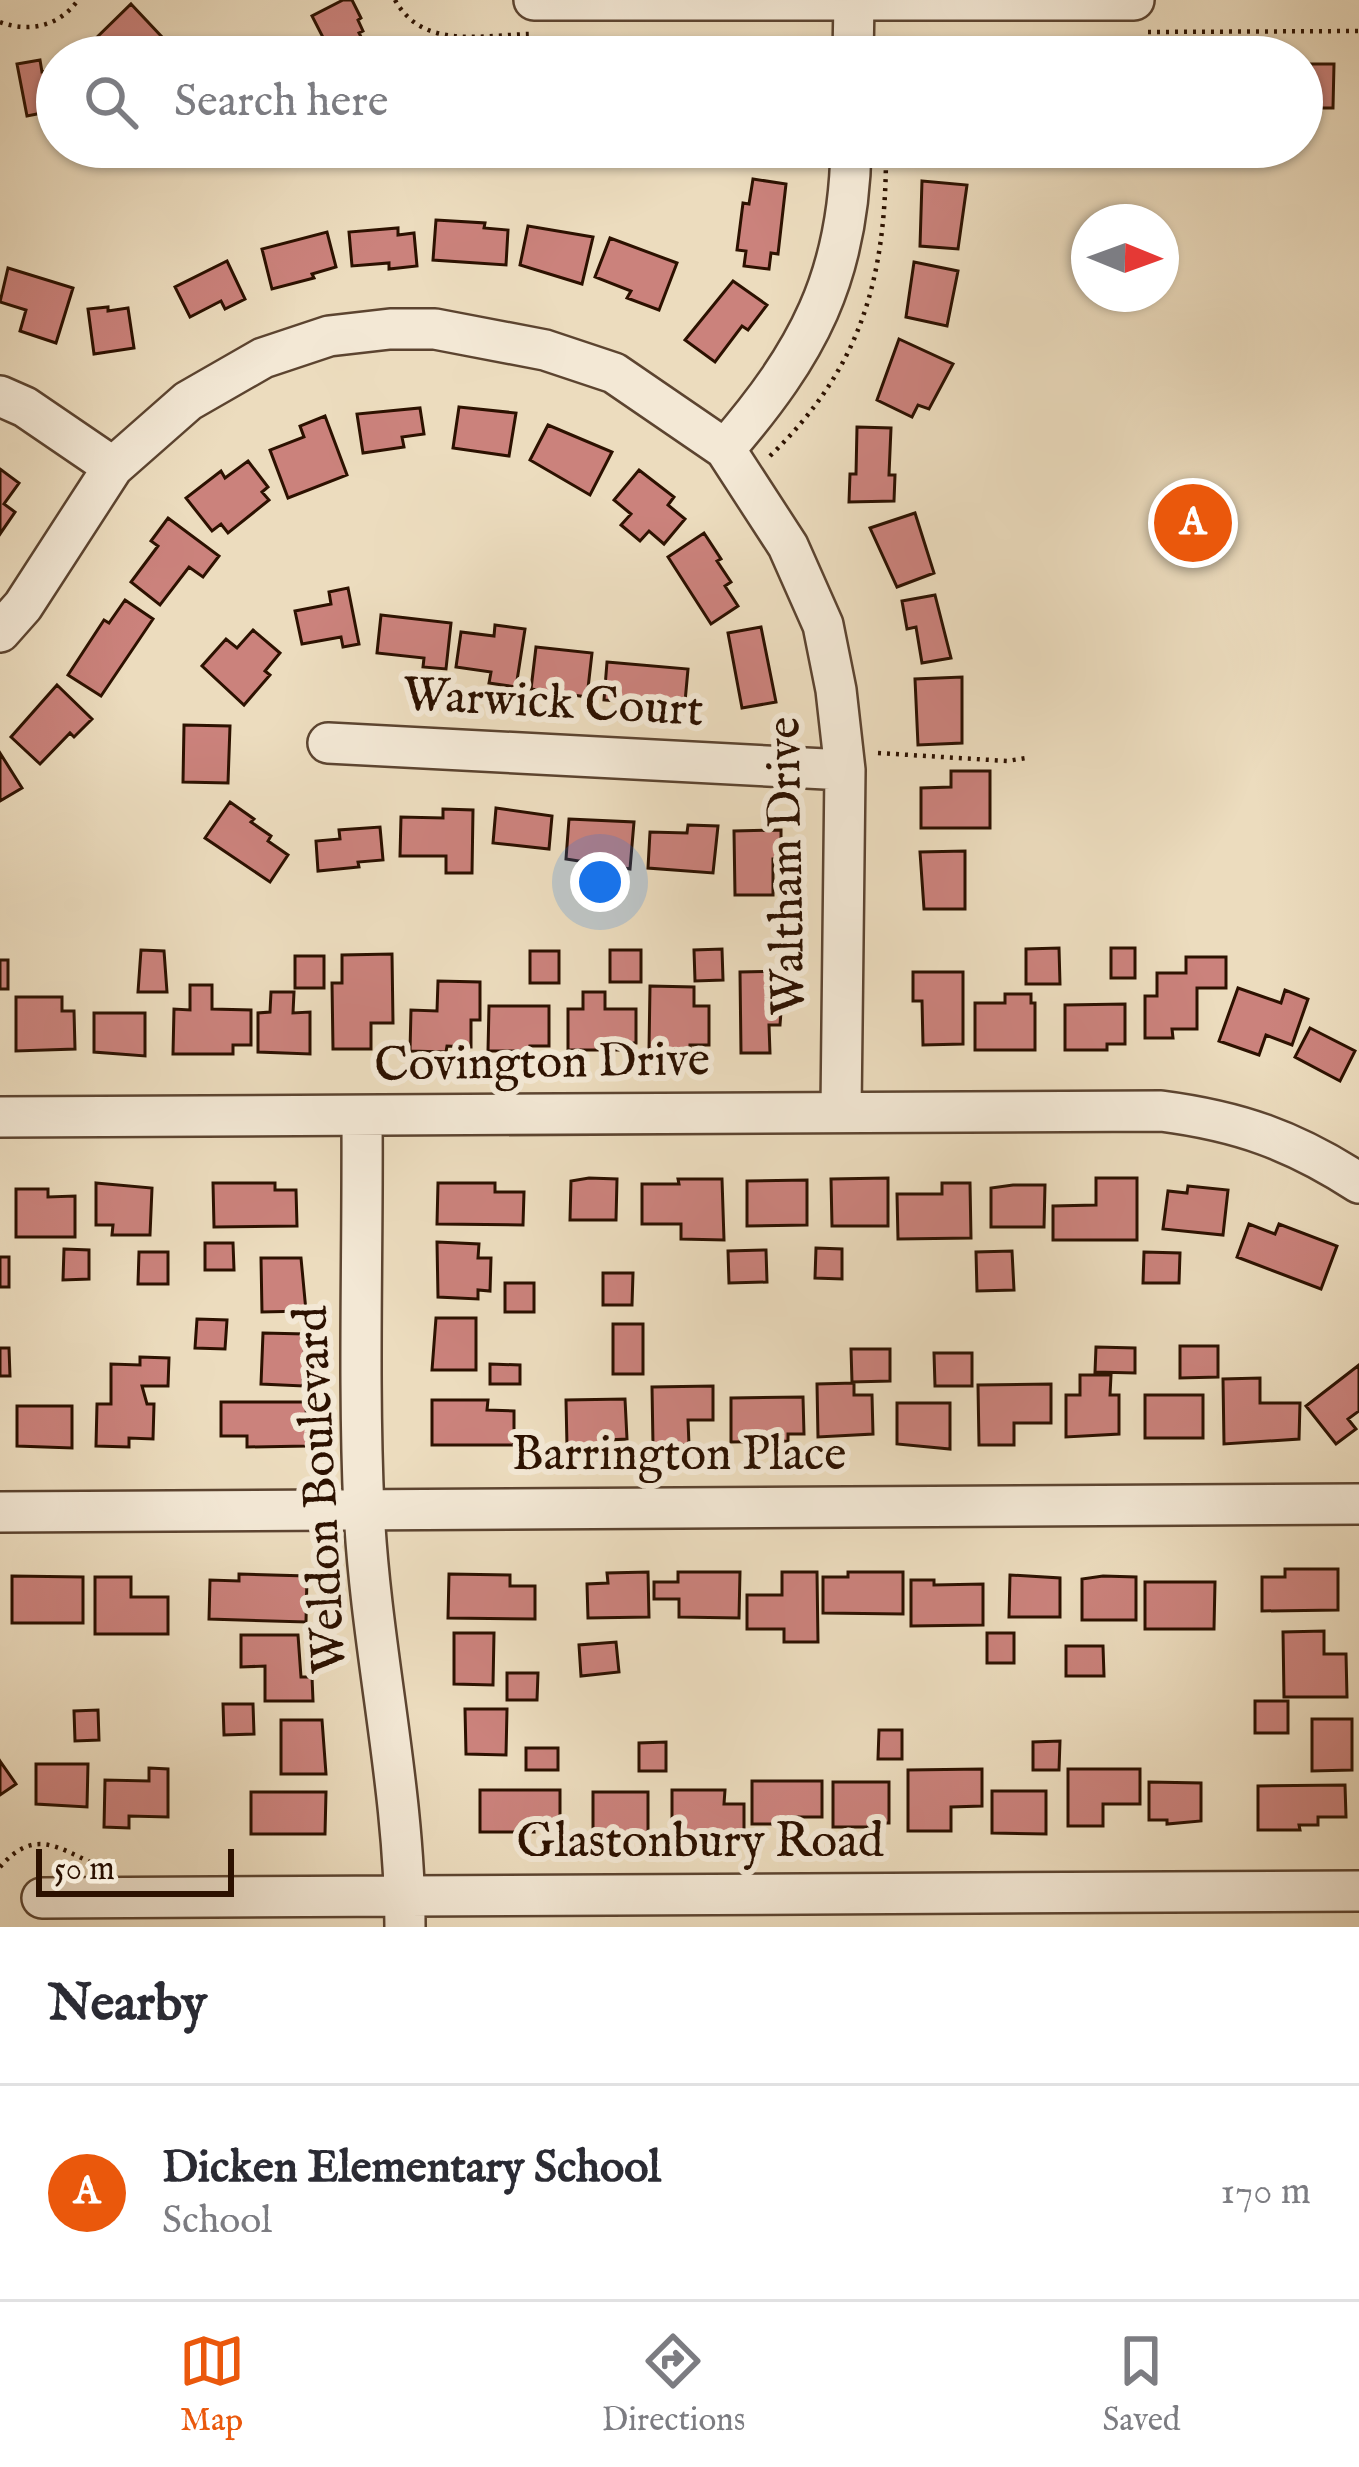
<!DOCTYPE html>
<html lang="en">
<head>
<meta charset="utf-8">
<style>
	:root { --surface:#fff; --page:#f2f2f3; --text:#2b2b33; --muted:#7c7c81; --line:#e1e1e2; --accent:#ea580c }
	body { margin:0; font-family:"IM FELL English",serif; background:var(--page); color:var(--text) }
	.compass { position:absolute; left:1071px; top:204px; width:108px; height:108px; border-radius:50%; background:var(--surface); box-shadow:0 3px 9px #0004; rotate:91deg }
	.scale { position:absolute; left:36px; bottom:30px; width:198px; box-sizing:border-box; padding-left:12px; border:6px solid #2c1100; border-top:0; font-size:33px; line-height:42px; white-space:nowrap; color:#2c1100; -webkit-text-stroke:9px #f3e8d5; paint-order:stroke }
	.you { position:absolute; left:600px; top:882px; width:42px; height:42px; margin:-30px; border:9px solid #fff; border-radius:50%; background:#1a73e8; box-shadow:0 0 0 18px #1a73e833 }
	.badge { display:grid; place-items:center; width:78px; height:78px; border-radius:50%; background:var(--accent); color:#fff; font-size:39px; font-weight:700 }
	.pin { position:absolute; translate:-50% -50%; border:6px solid #fff; box-shadow:0 3px 12px #0006 }
	.list { margin:0; padding:0; list-style:none }
	h2 { display:flex; justify-content:space-between; align-items:center; height:156px; margin:0; padding:0 48px; font-size:51px }
	h2 small { font-size:39px; font-weight:400; color:var(--muted) }
	.list li { display:grid; grid-template-columns:78px 1fr auto; gap:36px; align-items:center; box-sizing:border-box; height:216px; padding:0 48px; border-top:3px solid var(--line) }
	.list b { display:block; font-size:45px; white-space:nowrap }
	.list p { margin:0; font-size:39px; white-space:nowrap; color:var(--muted) }
	.list em { font-size:39px; font-style:normal; color:var(--muted) }
	.icon { flex:none; width:66px; height:66px; fill:none; stroke:currentColor; stroke-width:2; stroke-linecap:round; stroke-linejoin:round }
	.map { position:relative; flex:none; width:1359px; height:1927px; overflow:hidden }
	.search { position:absolute; background:var(--surface); box-shadow:0 3px 9px #0004; left:36px; right:36px; top:36px; height:132px; display:flex; align-items:center; gap:30px; box-sizing:border-box; padding:0 42px; border-radius:66px; color:var(--muted); font-size:45px }
	.sheet { height:372px; background:var(--surface) }
	nav { display:flex; justify-content:space-around; align-items:center; box-sizing:border-box; height:168px; border-top:3px solid var(--line); background:var(--surface); font-size:33px; color:var(--muted) }
	nav a { display:grid; justify-items:center; gap:6px }
	nav .on { color:var(--accent) }
	.map>svg:first-child { display:block }
	.building { fill:#cb827c; stroke:#2c1100; stroke-width:3 }
	.lines { fill:none; stroke-linecap:round; stroke-linejoin:round }
	.minor-casing { stroke:#5c4430; stroke-width:44 }
	.path { stroke:#2c1100; stroke-width:4.5; stroke-dasharray:3 6; stroke-linecap:butt }
	.minor { stroke:#f3e8d5; stroke-width:39 }
	.labels { text-anchor:middle; dominant-baseline:central; stroke-width:12; stroke-linejoin:round; paint-order:stroke }
	.street-label { font-size:48px; fill:#2c1100; stroke:#f3e8d5 }
</style>
</head>
<body>
<div class="map">
<svg width="1359" height="1927" viewBox="0 0 1359 1927">
	<rect width="100%" height="100%" fill="#ecdcbe"/>
	<filter id="stains"><feTurbulence type="fractalNoise" baseFrequency=".00167" numOctaves="4"/><feColorMatrix values="0 0 0 0 .2 0 0 0 0 .09 0 0 0 0 .02 0 0 0 .5 -.17"/></filter>
	<radialGradient id="worn" r=".72"><stop offset=".6" stop-color="#630" stop-opacity="0"/><stop offset="1" stop-color="#630" stop-opacity=".3"/></radialGradient>
	<!-- building -->
	<path class="building" d="M 343,0 L 352,0 L 361,18 L 358,20 L 363,31 L 359,33 L 370,54 L 363,57 L 333,57 L 312,16 Z
		M 131,4 L 162,37 L 141,57 L 102,57 L 90,44 Z
		M 40,60 L 42,72 L 57,69 L 57,110 L 27,116 L 17,64 Z
		M 1311,64 L 1334,64 L 1333,108 L 1302,108 L 1302,69 L 1311,69 Z
		M 929,147 L 961,147 L 961,155 L 929,155 Z
		M 753,179 L 786,184 L 778,254 L 771,253 L 769,269 L 744,266 L 746,251 L 737,250 L 743,203 L 749,204 Z
		M 922,181 L 967,185 L 958,249 L 920,246 Z
		M 436,220 L 485,223 L 484,228 L 508,230 L 506,265 L 433,260 Z
		M 528,226 L 593,237 L 582,284 L 520,265 Z
		M 398,228 L 398,235 L 414,233 L 417,266 L 389,269 L 389,263 L 352,266 L 349,232 Z
		M 327,232 L 336,267 L 312,274 L 314,278 L 272,289 L 262,249 Z
		M 610,238 L 677,263 L 659,310 L 627,298 L 631,291 L 595,277 Z
		M 227,261 L 245,299 L 225,309 L 221,301 L 190,317 L 175,287 Z
		M 914,262 L 958,271 L 947,326 L 906,317 Z
		M 8,268 L 73,288 L 56,343 L 20,331 L 26,310 L 0,302 Z
		M 733,281 L 767,305 L 748,330 L 742,326 L 715,362 L 685,340 Z
		M 108,307 L 108,311 L 128,308 L 134,348 L 94,354 L 88,309 Z
		M 899,339 L 953,364 L 929,409 L 918,405 L 912,417 L 877,400 Z
		M 459,407 L 516,413 L 509,456 L 453,448 Z
		M 420,408 L 424,434 L 402,437 L 404,447 L 363,453 L 357,414 Z
		M 325,416 L 347,475 L 288,498 L 270,450 L 304,437 L 300,426 Z
		M 548,425 L 612,452 L 590,495 L 530,460 Z
		M 857,427 L 891,428 L 889,475 L 895,475 L 894,501 L 849,502 L 850,474 L 856,474 Z
		M 248,461 L 268,487 L 262,492 L 269,500 L 228,533 L 221,524 L 212,531 L 186,498 L 221,471 L 225,478 Z
		M 0,469 L 19,483 L 4,504 L 15,512 L 0,534 Z
		M 639,470 L 674,497 L 668,505 L 685,519 L 664,544 L 649,531 L 640,541 L 621,525 L 631,514 L 614,500 Z
		M 915,513 L 934,573 L 897,587 L 870,528 Z
		M 168,518 L 219,556 L 203,577 L 189,567 L 160,605 L 131,582 L 158,546 L 151,541 Z
		M 704,533 L 721,559 L 717,561 L 731,582 L 725,586 L 738,606 L 711,624 L 668,557 Z
		M 348,588 L 359,644 L 343,647 L 341,637 L 302,644 L 295,611 L 331,604 L 329,592 Z
		M 935,595 L 951,658 L 922,663 L 916,627 L 907,629 L 902,601 Z
		M 125,600 L 153,619 L 101,696 L 68,675 L 104,620 L 109,623 Z
		M 381,615 L 451,623 L 446,669 L 423,667 L 424,658 L 377,653 Z
		M 495,625 L 525,629 L 516,687 L 489,683 L 491,672 L 456,667 L 461,632 L 494,636 Z
		M 761,627 L 776,702 L 742,708 L 728,633 Z
		M 253,630 L 280,653 L 265,671 L 270,675 L 244,705 L 202,666 L 226,639 L 237,648 Z
		M 536,647 L 592,653 L 587,697 L 531,689 Z
		M 607,662 L 688,669 L 685,702 L 663,700 L 663,705 L 604,700 Z
		M 962,677 L 962,743 L 918,745 L 915,679 Z
		M 57,685 L 92,719 L 74,737 L 70,733 L 40,764 L 11,737 Z
		M 184,725 L 230,726 L 228,783 L 183,782 Z
		M 0,753 L 22,788 L 0,801 Z
		M 951,771 L 990,771 L 990,828 L 921,828 L 921,788 L 951,787 Z
		M 230,802 L 254,819 L 251,822 L 271,836 L 268,841 L 288,855 L 270,882 L 205,838 Z
		M 496,808 L 552,816 L 549,849 L 493,843 Z
		M 443,809 L 473,810 L 472,873 L 446,873 L 446,856 L 400,856 L 401,817 L 443,818 Z
		M 569,819 L 634,822 L 630,869 L 566,859 Z
		M 688,825 L 718,826 L 713,873 L 648,868 L 650,832 L 687,833 Z
		M 380,827 L 383,860 L 358,862 L 359,867 L 318,871 L 316,841 L 340,839 L 339,830 Z
		M 781,830 L 781,859 L 773,859 L 773,895 L 735,895 L 734,831 Z
		M 965,851 L 965,909 L 924,909 L 920,852 Z
		M 1059,948 L 1060,984 L 1026,984 L 1026,949 Z
		M 1111,948 L 1135,948 L 1135,978 L 1111,978 Z
		M 722,949 L 723,980 L 695,981 L 694,950 Z
		M 141,950 L 164,951 L 167,992 L 138,992 Z
		M 610,950 L 641,950 L 641,982 L 610,982 Z
		M 530,951 L 559,951 L 559,983 L 530,983 Z
		M 392,954 L 393,1023 L 371,1023 L 371,1049 L 333,1049 L 332,983 L 342,983 L 342,955 Z
		M 295,956 L 324,956 L 324,988 L 295,988 Z
		M 1186,957 L 1226,957 L 1226,988 L 1197,988 L 1197,1029 L 1172,1029 L 1173,1038 L 1145,1038 L 1145,996 L 1157,996 L 1157,973 L 1186,973 Z
		M 0,960 L 8,960 L 8,989 L 0,989 Z
		M 784,971 L 780,1025 L 769,1025 L 770,1053 L 741,1053 L 740,972 Z
		M 913,972 L 963,972 L 963,1044 L 923,1045 L 922,1001 L 913,1001 Z
		M 438,981 L 480,982 L 480,1020 L 471,1020 L 471,1047 L 447,1046 L 446,1052 L 410,1051 L 411,1010 L 437,1011 Z
		M 190,985 L 212,985 L 212,1009 L 251,1010 L 251,1045 L 233,1045 L 233,1054 L 173,1054 L 174,1009 L 190,1010 Z
		M 650,986 L 694,987 L 694,1006 L 709,1006 L 709,1045 L 690,1045 L 690,1050 L 649,1050 Z
		M 1238,988 L 1281,1003 L 1285,990 L 1308,999 L 1292,1045 L 1266,1035 L 1259,1055 L 1219,1041 Z
		M 271,992 L 294,992 L 293,1013 L 310,1012 L 310,1054 L 258,1052 L 258,1013 L 270,1012 Z
		M 583,992 L 605,992 L 605,1009 L 636,1009 L 636,1043 L 620,1043 L 620,1050 L 568,1050 L 568,1009 L 583,1009 Z
		M 1005,994 L 1031,994 L 1031,1003 L 1035,1003 L 1035,1050 L 975,1050 L 975,1003 L 1005,1003 Z
		M 16,997 L 62,997 L 62,1011 L 74,1011 L 75,1049 L 16,1051 Z
		M 1125,1004 L 1125,1044 L 1107,1044 L 1107,1050 L 1065,1050 L 1065,1005 Z
		M 489,1006 L 549,1006 L 549,1046 L 530,1046 L 530,1051 L 488,1051 Z
		M 94,1013 L 145,1013 L 145,1056 L 94,1052 Z
		M 1310,1028 L 1355,1051 L 1340,1081 L 1295,1057 Z
		M 589,1178 L 617,1179 L 616,1220 L 570,1220 L 571,1181 Z
		M 888,1178 L 888,1226 L 832,1226 L 831,1179 Z
		M 1096,1178 L 1137,1178 L 1137,1240 L 1053,1240 L 1053,1206 L 1096,1205 Z
		M 678,1179 L 722,1179 L 724,1240 L 681,1239 L 681,1224 L 642,1224 L 642,1184 L 679,1184 Z
		M 807,1180 L 807,1225 L 747,1226 L 747,1181 Z
		M 96,1183 L 152,1188 L 150,1235 L 112,1235 L 113,1225 L 96,1225 Z
		M 213,1183 L 275,1183 L 275,1190 L 296,1190 L 297,1226 L 214,1227 Z
		M 438,1183 L 495,1183 L 495,1192 L 524,1192 L 523,1225 L 437,1224 Z
		M 942,1183 L 970,1183 L 971,1238 L 898,1239 L 897,1194 L 942,1194 Z
		M 1013,1185 L 1045,1185 L 1044,1227 L 991,1227 L 991,1188 Z
		M 1188,1186 L 1228,1190 L 1223,1235 L 1163,1229 L 1168,1191 L 1187,1193 Z
		M 16,1189 L 48,1189 L 48,1197 L 75,1196 L 75,1237 L 16,1237 Z
		M 1249,1224 L 1275,1234 L 1279,1224 L 1337,1246 L 1321,1289 L 1237,1257 Z
		M 437,1242 L 479,1244 L 478,1258 L 491,1258 L 490,1291 L 478,1290 L 478,1299 L 438,1297 Z
		M 205,1243 L 233,1243 L 234,1270 L 205,1270 Z
		M 816,1248 L 842,1249 L 842,1279 L 815,1278 Z
		M 64,1249 L 89,1250 L 89,1279 L 63,1280 Z
		M 766,1250 L 767,1282 L 729,1283 L 728,1251 Z
		M 1012,1251 L 1014,1290 L 977,1291 L 976,1252 Z
		M 139,1252 L 168,1252 L 168,1284 L 138,1284 Z
		M 1144,1252 L 1180,1253 L 1179,1283 L 1143,1283 Z
		M 0,1257 L 9,1257 L 9,1287 L 0,1287 Z
		M 261,1258 L 301,1258 L 306,1311 L 262,1312 Z
		M 603,1273 L 633,1273 L 632,1305 L 603,1305 Z
		M 505,1283 L 534,1283 L 534,1312 L 505,1312 Z
		M 436,1318 L 476,1318 L 476,1370 L 432,1370 Z
		M 197,1319 L 227,1320 L 225,1349 L 195,1348 Z
		M 613,1324 L 643,1324 L 643,1374 L 613,1374 Z
		M 263,1333 L 305,1334 L 303,1386 L 261,1384 Z
		M 1180,1346 L 1218,1346 L 1218,1377 L 1180,1378 Z
		M 1096,1347 L 1135,1348 L 1135,1373 L 1095,1372 Z
		M 0,1348 L 9,1348 L 10,1376 L 0,1376 Z
		M 851,1349 L 890,1349 L 890,1381 L 852,1382 Z
		M 934,1353 L 972,1353 L 972,1386 L 935,1386 Z
		M 140,1357 L 169,1358 L 168,1386 L 142,1386 L 147,1404 L 154,1404 L 153,1439 L 129,1438 L 129,1447 L 96,1446 L 97,1404 L 111,1404 L 111,1364 L 140,1365 Z
		M 490,1364 L 520,1365 L 520,1384 L 490,1384 Z
		M 1359,1365 L 1359,1411 L 1348,1419 L 1356,1429 L 1336,1444 L 1306,1406 Z
		M 1080,1375 L 1111,1375 L 1110,1395 L 1119,1395 L 1119,1434 L 1066,1437 L 1066,1395 L 1080,1395 Z
		M 1260,1378 L 1260,1403 L 1300,1403 L 1299,1439 L 1224,1444 L 1223,1379 Z
		M 854,1383 L 854,1395 L 872,1395 L 873,1434 L 818,1437 L 817,1384 Z
		M 1051,1384 L 1051,1423 L 1014,1423 L 1014,1445 L 979,1445 L 978,1385 Z
		M 713,1386 L 713,1420 L 688,1420 L 689,1445 L 653,1445 L 652,1387 Z
		M 1145,1395 L 1203,1395 L 1203,1438 L 1145,1438 Z
		M 803,1397 L 804,1434 L 788,1434 L 788,1441 L 731,1442 L 731,1398 Z
		M 625,1399 L 627,1439 L 608,1440 L 608,1445 L 567,1446 L 566,1400 Z
		M 432,1400 L 488,1400 L 487,1410 L 514,1411 L 514,1445 L 432,1445 Z
		M 221,1402 L 306,1402 L 307,1446 L 247,1447 L 247,1436 L 221,1436 Z
		M 897,1403 L 950,1403 L 950,1449 L 897,1444 Z
		M 17,1406 L 72,1406 L 72,1448 L 17,1446 Z
		M 1285,1569 L 1338,1569 L 1338,1610 L 1262,1611 L 1262,1577 L 1285,1577 Z
		M 648,1572 L 649,1617 L 588,1618 L 587,1584 L 608,1583 L 607,1573 Z
		M 678,1572 L 740,1572 L 739,1618 L 679,1617 L 679,1599 L 654,1599 L 654,1582 L 678,1582 Z
		M 782,1572 L 817,1572 L 818,1642 L 784,1642 L 784,1629 L 747,1629 L 747,1595 L 782,1595 Z
		M 848,1572 L 903,1572 L 903,1614 L 823,1613 L 823,1577 L 848,1577 Z
		M 239,1574 L 307,1576 L 306,1622 L 209,1619 L 210,1580 L 239,1581 Z
		M 449,1574 L 510,1575 L 510,1586 L 535,1586 L 535,1619 L 448,1618 Z
		M 1010,1575 L 1060,1578 L 1060,1617 L 1009,1617 Z
		M 12,1576 L 83,1577 L 83,1623 L 12,1623 Z
		M 1103,1576 L 1136,1577 L 1136,1620 L 1082,1620 L 1082,1579 Z
		M 95,1577 L 131,1577 L 131,1597 L 168,1597 L 168,1634 L 95,1634 Z
		M 911,1580 L 934,1580 L 934,1585 L 983,1584 L 983,1625 L 911,1626 Z
		M 1145,1582 L 1215,1582 L 1214,1629 L 1145,1629 Z
		M 1324,1631 L 1324,1654 L 1346,1654 L 1347,1697 L 1284,1697 L 1283,1632 Z
		M 454,1633 L 494,1633 L 493,1685 L 454,1684 Z
		M 987,1633 L 1014,1633 L 1014,1663 L 987,1663 Z
		M 241,1635 L 298,1635 L 301,1677 L 312,1677 L 313,1701 L 265,1701 L 265,1666 L 241,1667 Z
		M 616,1642 L 619,1672 L 581,1676 L 579,1645 Z
		M 1066,1646 L 1103,1646 L 1104,1676 L 1066,1676 Z
		M 507,1673 L 538,1673 L 537,1700 L 507,1700 Z
		M 1255,1701 L 1288,1701 L 1288,1733 L 1255,1733 Z
		M 223,1704 L 253,1704 L 254,1734 L 224,1735 Z
		M 465,1709 L 507,1709 L 506,1755 L 466,1754 Z
		M 98,1710 L 99,1740 L 75,1741 L 74,1711 Z
		M 1312,1719 L 1352,1719 L 1352,1770 L 1312,1771 Z
		M 281,1720 L 322,1720 L 326,1774 L 281,1774 Z
		M 879,1730 L 902,1730 L 902,1759 L 878,1759 Z
		M 1060,1741 L 1059,1770 L 1033,1770 L 1033,1742 Z
		M 666,1742 L 666,1771 L 639,1771 L 639,1743 Z
		M 526,1748 L 558,1748 L 558,1770 L 526,1770 Z
		M 0,1761 L 16,1784 L 0,1795 Z
		M 36,1764 L 88,1764 L 87,1807 L 36,1804 Z
		M 149,1768 L 168,1769 L 168,1817 L 129,1816 L 129,1828 L 104,1827 L 105,1780 L 149,1781 Z
		M 982,1769 L 982,1806 L 951,1807 L 951,1831 L 908,1831 L 908,1770 Z
		M 1068,1769 L 1140,1769 L 1140,1804 L 1103,1804 L 1103,1826 L 1068,1826 Z
		M 752,1781 L 822,1781 L 822,1817 L 787,1817 L 786,1824 L 752,1824 Z
		M 833,1782 L 889,1782 L 889,1823 L 877,1823 L 877,1827 L 833,1827 Z
		M 1149,1782 L 1201,1783 L 1201,1821 L 1167,1824 L 1167,1820 L 1149,1820 Z
		M 1345,1785 L 1346,1817 L 1318,1817 L 1318,1825 L 1299,1825 L 1300,1830 L 1258,1830 L 1258,1786 Z
		M 480,1790 L 560,1790 L 560,1825 L 533,1825 L 534,1832 L 480,1832 Z
		M 672,1790 L 725,1790 L 724,1804 L 744,1804 L 744,1833 L 672,1831 Z
		M 992,1791 L 1046,1791 L 1046,1834 L 992,1833 Z
		M 251,1792 L 326,1792 L 325,1834 L 251,1834 Z
		M 593,1792 L 648,1792 L 648,1835 L 593,1832 Z"/>
	<g class="lines">
		<!-- minor casing -->
		<g class="minor-casing">
			<path id="minor" d="M 534,0 L 1134,0
				M 853,57 L 854,1
				M 0,396 L 25,407 L 113,467
				M 725,449 C 808,353 849,277 851,147
				M 0,632 L 23,606 L 113,467 L 188,401 L 263,358 L 329,336 L 390,329 L 435,329 L 545,350 L 614,373 L 725,449 L 788,546 L 823,625 L 836,690 L 845,770 L 841,1110
				M 328,743 L 845,770
				M 0,1117 L 1161,1111 C 1238,1121 1293,1140 1359,1183
				M 362,1118 C 363,1248 358,1380 364,1510 C 371,1650 405,1787 405,1927
				M 0,1512 L 1359,1504
				M 42,1898 L 1359,1891"/>
		</g>
		<!-- path -->
		<path class="path" d="M 395,0 C 423,50 481,35 530,34
			M 0,22 C 29,33 60,26 78,0
			M 1148,32 L 1359,31
			M 770,456 C 860,369 885,282 886,159
			M 878,753 L 1007,761 L 1026,758
			M 0,1867 C 34,1828 57,1847 94,1864"/>
		<!-- minor -->
		<use href="#minor" class="minor"/>
	</g>
	<g class="labels">
		<!-- street labels -->
		<g class="street-label">
			<text transform="translate(553 704) rotate(3)">Warwick Court</text>
			<text transform="translate(788 866) rotate(-91)">Waltham Drive</text>
			<text transform="translate(542 1064) rotate(-1)">Covington Drive</text>
			<text x="679" y="1456">Barrington Place</text>
			<text transform="translate(322 1490) rotate(-93)">Weldon Boulevard</text>
			<text x="700" y="1843">Glastonbury Road</text>
		</g>
	</g>
	<rect width="100%" height="100%" filter="url(#stains)"/>
	<rect width="100%" height="100%" fill="url(#worn)"/>
</svg>
<svg class="compass" viewBox="-18 -18 36 36"><path d="M0-13l5 13h-10z" fill="#e53935"/><path d="M0 13l5-13h-10z" fill="#7c7c81"/></svg>
<div class="scale">50 m</div>
<div class="you"></div>
<div class="pin badge" style="left:1193px;top:523px">A</div>
<div class="search"><svg class="icon" aria-label="search" viewBox="0 0 24 24"><circle cx="10" cy="10" r="6"/><path d="M15 15l6 6"/></svg>Search here</div>
</div>
<section class="sheet">
<h2>Nearby<small></small></h2>
<ul class="list">
<li><span class="badge">A</span><div><b>Dicken Elementary School</b><p>School</p></div><em>170 m</em></li>
</ul>
</section>
<nav>
<a class="on"><svg class="icon" aria-label="map" viewBox="0 0 24 24"><path d="M3 6l6-2 6 2 6-2v14l-6 2-6-2-6 2zM9 4v14M15 6v14"/></svg>Map</a>
<a><svg class="icon" aria-label="directions" viewBox="0 0 24 24"><path d="M12 3l9 9-9 9-9-9zM9 14v-3h6M13 9l2 2-2 2"/></svg>Directions</a>
<a><svg class="icon" aria-label="saved" viewBox="0 0 24 24"><path d="M7 4h10v16l-5-4-5 4z"/></svg>Saved</a>
</nav>
</body>
</html>
